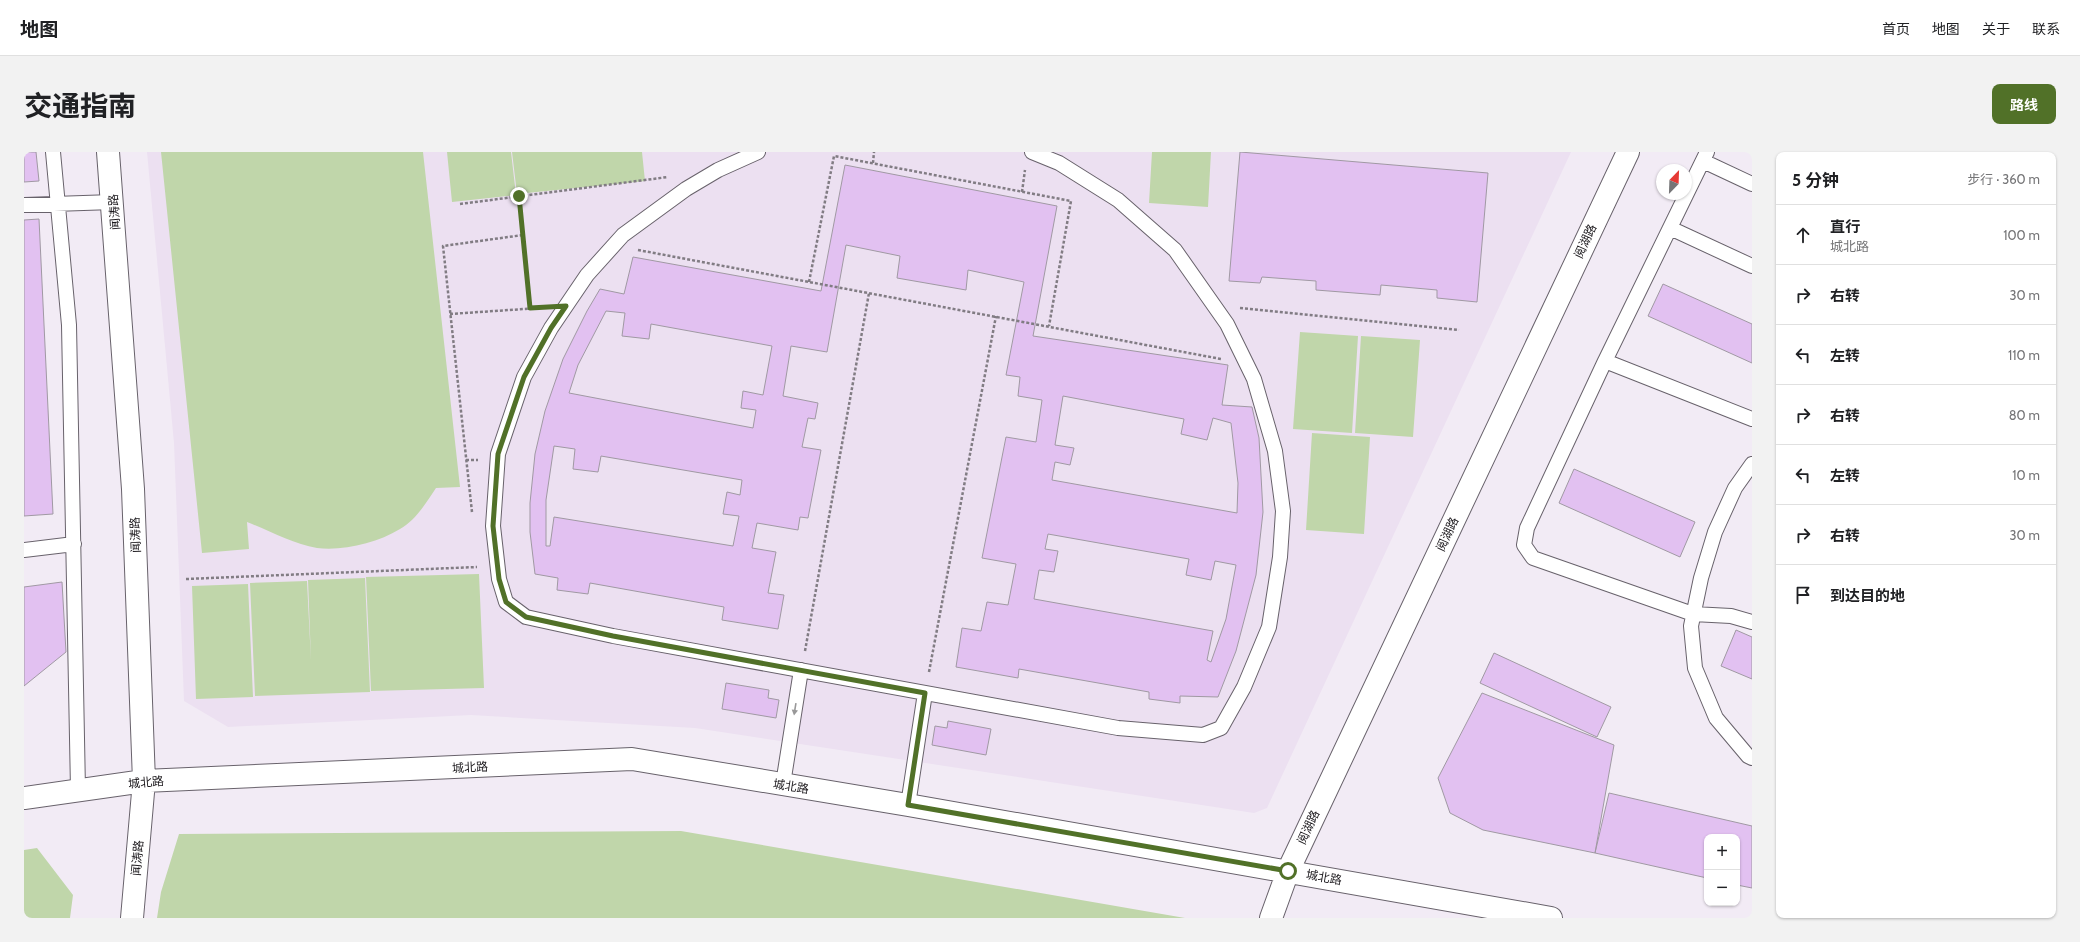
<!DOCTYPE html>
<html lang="zh">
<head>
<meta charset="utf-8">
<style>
	:root { --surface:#fff; --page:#f2f2f2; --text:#202124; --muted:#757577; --line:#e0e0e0; --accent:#517128 }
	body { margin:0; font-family:Cabin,"Noto Sans SC",sans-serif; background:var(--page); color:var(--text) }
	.controls { position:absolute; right:12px; bottom:12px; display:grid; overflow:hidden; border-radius:8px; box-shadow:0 1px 3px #0004 }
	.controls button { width:36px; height:36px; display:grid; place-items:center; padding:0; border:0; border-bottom:1px solid var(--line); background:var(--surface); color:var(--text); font:20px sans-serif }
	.compass { position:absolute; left:1632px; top:12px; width:36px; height:36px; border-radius:50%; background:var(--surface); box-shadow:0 1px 3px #0004; rotate:23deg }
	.stop { position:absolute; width:12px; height:12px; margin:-9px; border:3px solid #517128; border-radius:50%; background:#fff }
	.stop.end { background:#517128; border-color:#fff; box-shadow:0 1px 4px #0008 }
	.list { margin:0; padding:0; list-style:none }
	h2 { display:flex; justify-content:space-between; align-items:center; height:52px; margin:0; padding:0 16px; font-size:17px }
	h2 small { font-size:13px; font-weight:400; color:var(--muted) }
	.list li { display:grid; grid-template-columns:26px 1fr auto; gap:12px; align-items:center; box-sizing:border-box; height:60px; padding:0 16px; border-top:1px solid var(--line) }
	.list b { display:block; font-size:15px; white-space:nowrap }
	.list p { margin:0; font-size:13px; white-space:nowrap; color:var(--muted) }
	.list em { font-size:13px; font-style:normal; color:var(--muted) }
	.icon { flex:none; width:22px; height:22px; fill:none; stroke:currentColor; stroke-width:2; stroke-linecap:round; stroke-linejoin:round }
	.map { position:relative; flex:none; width:1728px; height:766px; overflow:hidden; border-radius:8px }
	header { display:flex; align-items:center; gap:24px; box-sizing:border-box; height:56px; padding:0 20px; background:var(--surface); border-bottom:1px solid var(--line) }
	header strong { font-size:19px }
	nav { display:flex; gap:22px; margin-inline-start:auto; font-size:14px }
	.intro { display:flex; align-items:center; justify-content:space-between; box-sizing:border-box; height:96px; padding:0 24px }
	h1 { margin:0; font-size:28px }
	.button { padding:10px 18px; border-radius:8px; background:var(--accent); color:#fff; font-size:14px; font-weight:700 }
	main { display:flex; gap:24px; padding:0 24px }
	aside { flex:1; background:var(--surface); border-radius:8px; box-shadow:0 1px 3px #0004 }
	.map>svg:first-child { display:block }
	.built { fill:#ece0f1 }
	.green { fill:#c0d6aa }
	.building { fill:#e2c1f1; stroke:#a099a3; fill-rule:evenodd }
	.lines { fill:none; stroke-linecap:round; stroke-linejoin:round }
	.lane-casing { stroke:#68626b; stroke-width:16 }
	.secondary-casing { stroke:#68626b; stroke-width:24 }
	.path { stroke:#817c83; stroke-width:2.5; stroke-dasharray:3 2; stroke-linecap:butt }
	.lane { stroke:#fff; stroke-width:14 }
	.secondary { stroke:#fff; stroke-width:22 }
	.oneway { fill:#999899 }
	.route { stroke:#517128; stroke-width:5 }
	.labels { text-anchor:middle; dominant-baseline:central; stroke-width:3; stroke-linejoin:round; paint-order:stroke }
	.street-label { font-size:12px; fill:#1c191d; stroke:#fff }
</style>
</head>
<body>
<header>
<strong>地图</strong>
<nav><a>首页</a><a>地图</a><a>关于</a><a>联系</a></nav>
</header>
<div class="intro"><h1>交通指南</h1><a class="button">路线</a></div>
<main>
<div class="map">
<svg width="1728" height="766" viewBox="0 0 1728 766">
	<rect width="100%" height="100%" fill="#f2ebf5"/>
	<!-- built -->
	<path class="built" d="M 123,0 L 1547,0 L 1243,656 L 1230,661 L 671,576 L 447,563 L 204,575 L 160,549 L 150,291 Z"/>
	<!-- green -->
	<path class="green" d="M 137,0 L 399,0 L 436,335 L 412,336 C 402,351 392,368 376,377 C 353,391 320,399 293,396 C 269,392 246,379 223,370 L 225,397 L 178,401 Z
		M 423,0 L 487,0 L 492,43 L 428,50 Z
		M 488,0 L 618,0 L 621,29 L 493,42 Z
		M 1128,0 L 1187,0 L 1184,55 L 1125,51 Z
		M 1276,180 L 1334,184 L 1328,281 L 1269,277 Z
		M 1337,184 L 1396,188 L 1389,285 L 1331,281 Z
		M 1288,281 L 1346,285 L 1340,382 L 1282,378 Z
		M 455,422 L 460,536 L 347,539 L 342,425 Z
		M 341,426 L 346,540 L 231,544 L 226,431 L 283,429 L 287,509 L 284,428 Z
		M 224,432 L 229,545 L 172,547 L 168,434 Z
		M 657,679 L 1161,766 L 133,766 L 137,740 L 155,682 Z
		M 13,696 L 49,743 L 46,766 L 0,766 L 0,698 Z"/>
	<!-- building -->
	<path class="building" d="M 0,0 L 12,0 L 15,29 L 0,30 Z
		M 1216,0 L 1464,21 L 1453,150 L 1413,146 L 1413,138 L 1357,133 L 1356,143 L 1292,138 L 1292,129 L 1238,125 L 1236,131 L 1205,129 Z
		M 821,13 L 1033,54 L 1009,184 L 1204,213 L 1198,253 L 1228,255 L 1235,286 L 1239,360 L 1232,423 L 1212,499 L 1194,545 L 1156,544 L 1156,551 L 1125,547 L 1125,540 L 995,517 L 994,526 L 932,515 L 938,476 L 957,479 L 963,450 L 984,453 L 992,412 L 958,406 L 982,285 L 1012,290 L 1018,248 L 994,244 L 996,225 L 982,223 L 1000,130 L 944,118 L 942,138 L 873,126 L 876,104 L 822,93 L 803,200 L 767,194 L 759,244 L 794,251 L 791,267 L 784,266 L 778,295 L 797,298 L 784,366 L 776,365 L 774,378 L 733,371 L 728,396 L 752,400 L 744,441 L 760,443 L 754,477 L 698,468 L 700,455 L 566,431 L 564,442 L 533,438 L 534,426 L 511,422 L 506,380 L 506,351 L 511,302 L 521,259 L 539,207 L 563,159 L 576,137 L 600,142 L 609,105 L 797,139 ZM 582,159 L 601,161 L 598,184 L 625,187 L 627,172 L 748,194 L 739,243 L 719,239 L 717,256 L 732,258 L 729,276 L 545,241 L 554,213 ZM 1039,244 L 1160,267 L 1157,282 L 1183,288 L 1189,266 L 1207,271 L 1214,331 L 1213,361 L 1028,328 L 1031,310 L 1046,313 L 1050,296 L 1031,293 ZM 530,294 L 551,297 L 549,317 L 574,320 L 577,304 L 718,328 L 716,343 L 703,340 L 699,362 L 715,364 L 709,394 L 530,365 L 526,394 L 522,394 L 522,348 ZM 1024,382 L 1165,407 L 1162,423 L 1187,428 L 1191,409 L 1212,413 L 1202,467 L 1187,510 L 1183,508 L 1189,479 L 1010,447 L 1015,418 L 1030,420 L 1034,399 L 1021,397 Z
		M 15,67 L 29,362 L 0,364 L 0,68 Z
		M 1639,132 L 1728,172 L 1728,211 L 1624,164 Z
		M 1550,317 L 1671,370 L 1656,405 L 1535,351 Z
		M 38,430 L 42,500 L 0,534 L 0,435 Z
		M 1712,478 L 1728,485 L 1728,527 L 1697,514 Z
		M 1470,501 L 1587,555 L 1573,585 L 1456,531 Z
		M 702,531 L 745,538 L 744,546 L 755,548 L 752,566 L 698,557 Z
		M 1458,541 L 1590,593 L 1571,701 L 1459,678 L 1426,661 L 1414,626 Z
		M 924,569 L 967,577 L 962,603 L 908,593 L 911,574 L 923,576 Z
		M 1585,641 L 1728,674 L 1728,736 L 1713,733 L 1713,685 L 1683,685 L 1683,726 L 1571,701 Z"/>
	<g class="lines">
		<!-- lane casing -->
		<g class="lane-casing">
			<path id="lane" d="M 29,0 L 45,173 L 54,638
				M 734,0 L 694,18 L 662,37 L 599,83 L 563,123 L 527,176 L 500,225 L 474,302 L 469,374 L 475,427 L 482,450 L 502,465 L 589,484 L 1094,576 L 1179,583 L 1197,576 L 1220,535 L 1245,475 L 1256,405 L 1259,359 L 1251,299 L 1230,227 L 1203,172 L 1151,98 L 1094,48 L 1035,11 L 1008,0
				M 1683,0 L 1581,209 L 1728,267
				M 1679,9 L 1728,32
				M 0,53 L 89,50
				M 1646,76 L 1728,114
				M 1581,209 L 1503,376 L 1500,393 L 1509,406 L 1669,462 L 1707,464 L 1728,470
				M 1728,312 L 1711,336 L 1691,380 L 1677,426 L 1667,474 L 1671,516 L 1692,566 L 1724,604 L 1728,606
				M 0,398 L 50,392
				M 759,632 L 777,518
				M 884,653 L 901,541"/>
		</g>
		<!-- secondary casing -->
		<g class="secondary-casing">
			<path id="secondary" d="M 84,0 L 109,337 L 120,629 L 108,766
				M 0,646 L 120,629 L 608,607 L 884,653 L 1527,766
				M 1247,766 L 1264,719 L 1604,0"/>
		</g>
		<!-- path -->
		<path class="path" d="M 849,11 L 850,0
			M 998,40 L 1001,18
			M 495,44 L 506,156
			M 436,52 L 644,25
			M 614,98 L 1197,207
			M 785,130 L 810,4 L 1047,49 L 1025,174
			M 1216,156 L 1435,178
			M 426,162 L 515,156
			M 442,308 L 454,308
			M 448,360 L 419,94 L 499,83
			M 162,427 L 453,415
			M 781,499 L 845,141
			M 905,520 L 972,164"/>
		<!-- lane -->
		<use href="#lane" class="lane"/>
		<!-- secondary -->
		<use href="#secondary" class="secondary"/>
	</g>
	<!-- one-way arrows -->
	<defs><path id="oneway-solid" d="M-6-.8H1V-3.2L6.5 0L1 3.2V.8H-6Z"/></defs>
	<use class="oneway" href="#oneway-solid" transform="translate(771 557) rotate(99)"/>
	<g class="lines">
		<!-- route -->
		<path class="route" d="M 495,44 L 506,156 L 542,154 L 527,176 L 500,225 L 474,302 L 469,374 L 475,427 L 482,450 L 502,465 L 589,484 L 901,541 L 884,653 L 1264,719"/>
	</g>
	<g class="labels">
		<!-- street labels -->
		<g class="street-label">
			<text transform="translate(90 60) rotate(-94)">闻涛路</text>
			<text transform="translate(1561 89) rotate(-65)">阅湖路</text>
			<text transform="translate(1423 382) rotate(-65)">阅湖路</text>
			<text transform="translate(111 383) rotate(-92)">闻涛路</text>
			<text transform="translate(446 615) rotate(-3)">城北路</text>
			<text transform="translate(122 630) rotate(-5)">城北路</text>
			<text transform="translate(767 634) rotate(9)">城北路</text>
			<text transform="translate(1284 675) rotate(-65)">阅湖路</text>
			<text transform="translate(113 706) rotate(-85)">闻涛路</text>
			<text transform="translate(1300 725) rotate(10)">城北路</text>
		</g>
	</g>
</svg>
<div class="controls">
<button>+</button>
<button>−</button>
</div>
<svg class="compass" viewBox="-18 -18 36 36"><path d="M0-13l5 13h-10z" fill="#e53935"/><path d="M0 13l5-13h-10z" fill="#757577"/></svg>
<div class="stop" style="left:1264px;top:719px"></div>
<div class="stop end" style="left:495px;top:44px"></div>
</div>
<aside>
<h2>5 分钟<small>步行 · 360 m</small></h2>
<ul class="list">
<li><svg class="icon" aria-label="ahead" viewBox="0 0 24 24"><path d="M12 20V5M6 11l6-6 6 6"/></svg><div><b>直行</b><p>城北路</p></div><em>100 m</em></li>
<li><svg class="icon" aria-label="right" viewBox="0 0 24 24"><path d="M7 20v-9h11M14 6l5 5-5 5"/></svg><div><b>右转</b></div><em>30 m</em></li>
<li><svg class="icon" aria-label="left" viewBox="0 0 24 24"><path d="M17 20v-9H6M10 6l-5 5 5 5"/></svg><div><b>左转</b></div><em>110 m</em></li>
<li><svg class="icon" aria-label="right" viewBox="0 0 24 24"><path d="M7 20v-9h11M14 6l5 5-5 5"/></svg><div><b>右转</b></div><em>80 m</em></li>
<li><svg class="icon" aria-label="left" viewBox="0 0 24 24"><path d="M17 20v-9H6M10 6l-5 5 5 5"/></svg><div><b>左转</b></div><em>10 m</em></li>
<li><svg class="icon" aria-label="right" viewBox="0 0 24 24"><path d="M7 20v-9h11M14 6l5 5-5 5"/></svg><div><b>右转</b></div><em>30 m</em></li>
<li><svg class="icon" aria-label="arrive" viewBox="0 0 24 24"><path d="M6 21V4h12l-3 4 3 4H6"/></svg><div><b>到达目的地</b></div></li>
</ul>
</aside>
</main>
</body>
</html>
